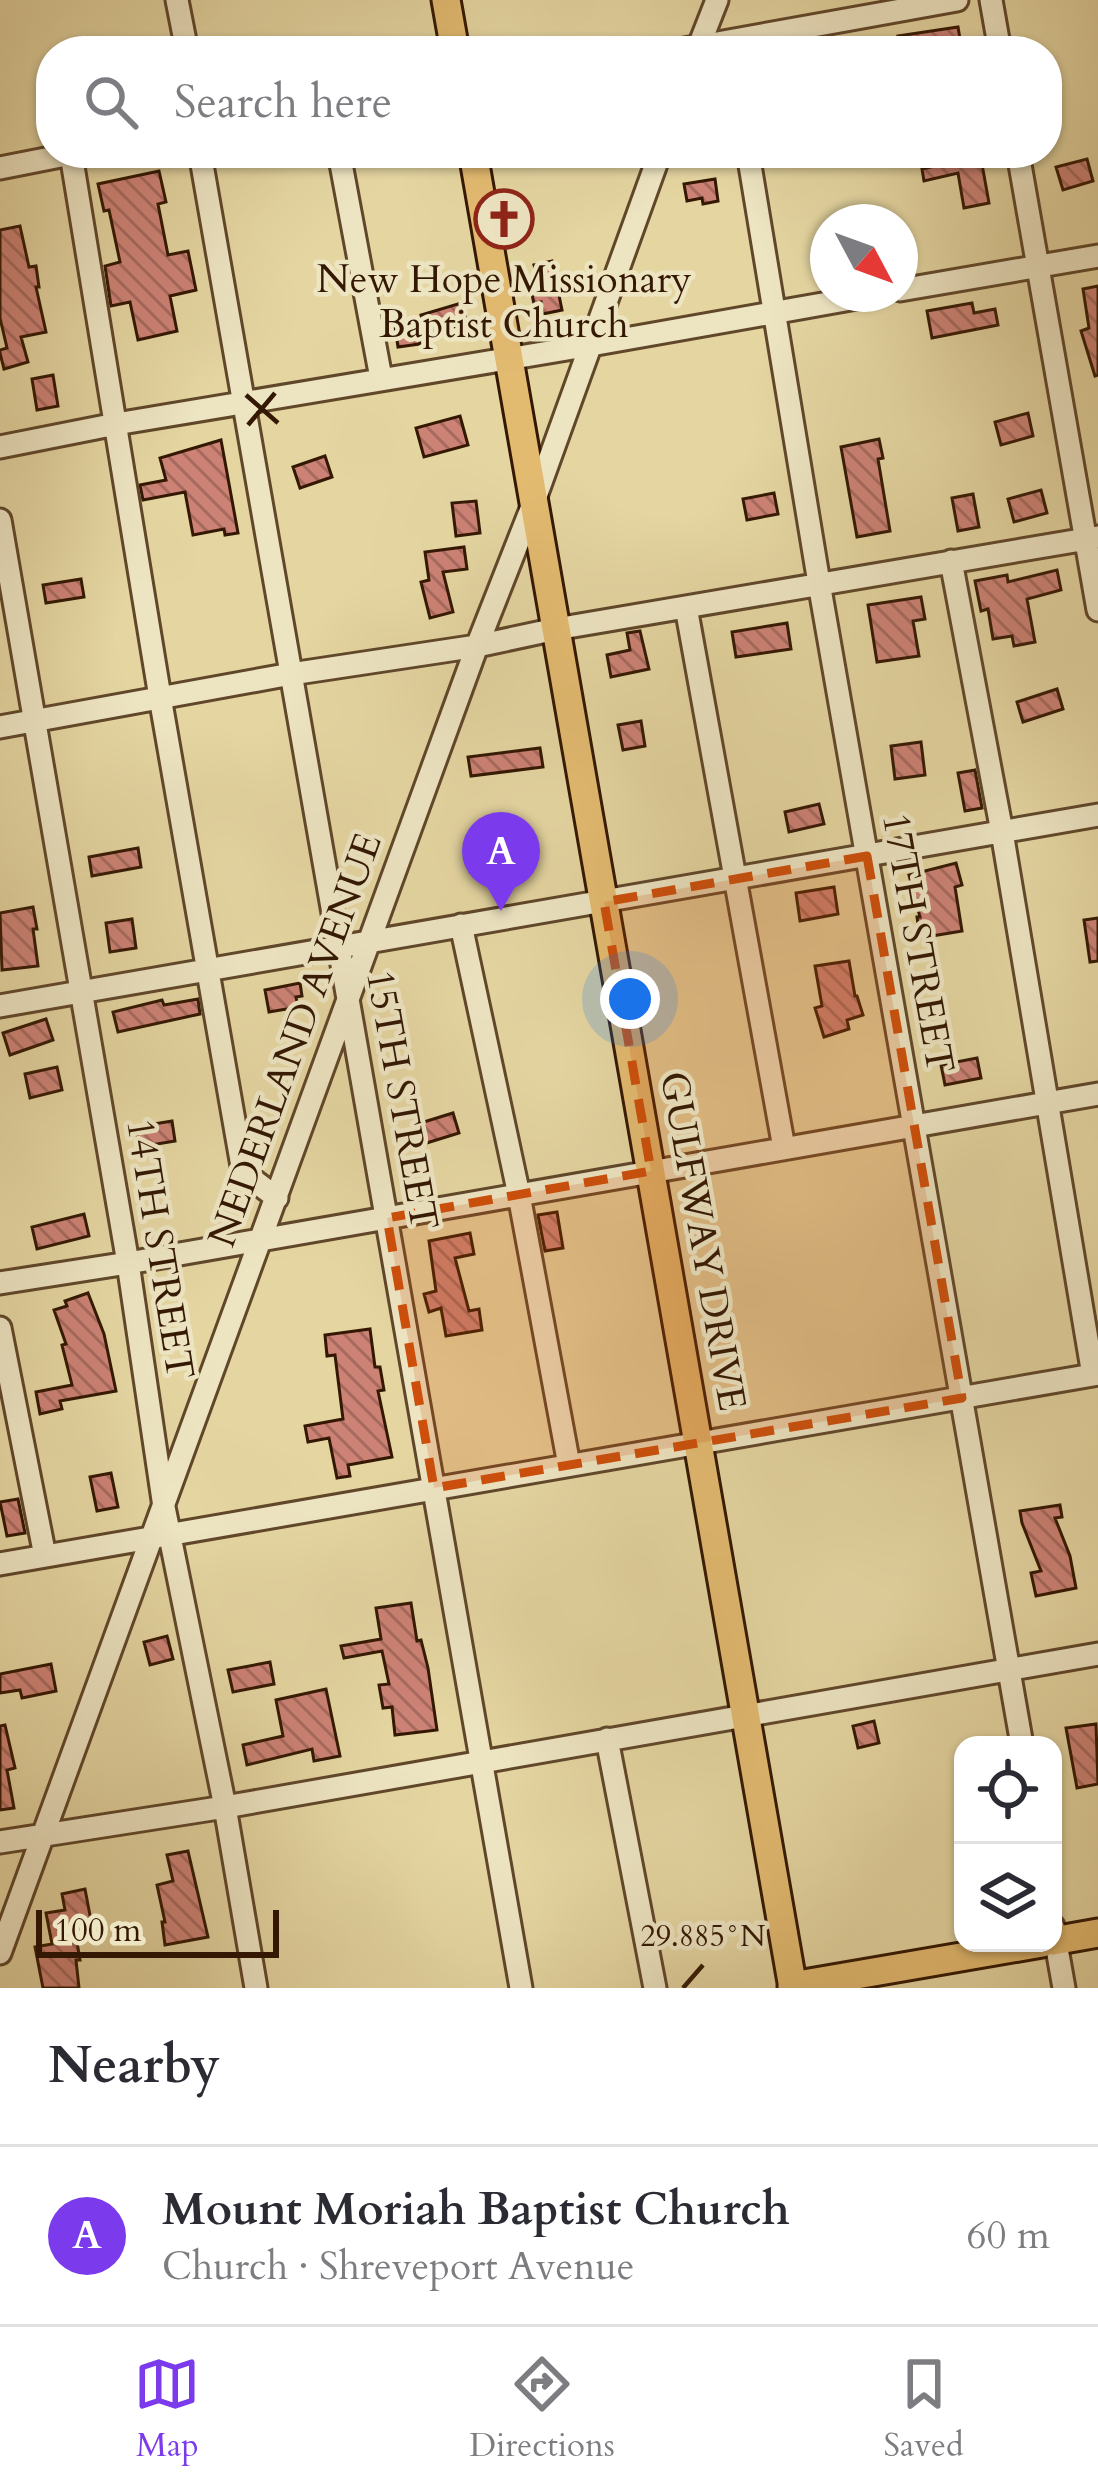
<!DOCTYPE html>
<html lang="en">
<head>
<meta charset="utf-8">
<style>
	:root { --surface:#fff; --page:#f7f7f7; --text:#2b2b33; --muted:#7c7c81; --line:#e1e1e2; --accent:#7c3aed }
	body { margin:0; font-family:Cardo,serif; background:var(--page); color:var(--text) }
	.controls { position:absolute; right:36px; bottom:36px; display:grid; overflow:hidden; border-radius:24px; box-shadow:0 3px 9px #0004 }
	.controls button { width:108px; height:108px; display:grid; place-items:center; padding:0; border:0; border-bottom:3px solid var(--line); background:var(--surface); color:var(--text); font:60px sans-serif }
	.compass { position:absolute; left:810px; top:204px; width:108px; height:108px; border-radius:50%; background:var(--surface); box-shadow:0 3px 9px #0004; rotate:131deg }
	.scale { position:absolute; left:36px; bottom:30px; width:243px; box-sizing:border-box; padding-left:12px; border:6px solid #341803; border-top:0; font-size:33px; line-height:42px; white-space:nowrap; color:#341803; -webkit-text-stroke:9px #ede4c2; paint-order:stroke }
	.you { position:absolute; left:630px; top:999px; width:42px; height:42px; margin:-30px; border:9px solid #fff; border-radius:50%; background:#1a73e8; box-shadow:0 0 0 18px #1a73e833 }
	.badge { display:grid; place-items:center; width:78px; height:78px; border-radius:50%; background:var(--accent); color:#fff; font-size:39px; font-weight:700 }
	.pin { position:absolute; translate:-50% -99px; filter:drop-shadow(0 3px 6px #0008) }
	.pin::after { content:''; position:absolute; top:63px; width:42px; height:36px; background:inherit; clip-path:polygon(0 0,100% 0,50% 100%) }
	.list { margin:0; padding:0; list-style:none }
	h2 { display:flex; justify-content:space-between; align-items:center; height:156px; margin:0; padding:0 48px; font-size:51px }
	h2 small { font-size:39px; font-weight:400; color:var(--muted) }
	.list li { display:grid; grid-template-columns:78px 1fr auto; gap:36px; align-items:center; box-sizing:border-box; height:180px; padding:0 48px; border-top:3px solid var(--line) }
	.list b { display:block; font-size:45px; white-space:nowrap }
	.list p { margin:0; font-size:39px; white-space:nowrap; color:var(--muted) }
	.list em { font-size:39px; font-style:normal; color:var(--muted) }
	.icon { flex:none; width:66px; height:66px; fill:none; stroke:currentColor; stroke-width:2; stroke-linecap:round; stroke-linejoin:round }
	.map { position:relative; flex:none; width:1098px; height:1988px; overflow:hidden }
	.search { position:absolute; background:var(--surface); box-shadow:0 3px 9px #0004; left:36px; right:36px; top:36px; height:132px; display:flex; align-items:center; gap:30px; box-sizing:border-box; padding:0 42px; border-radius:48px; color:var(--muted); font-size:45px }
	.sheet { height:336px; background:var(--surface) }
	nav { display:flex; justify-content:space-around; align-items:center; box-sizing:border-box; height:168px; border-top:3px solid var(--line); background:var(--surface); font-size:33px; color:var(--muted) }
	nav a { display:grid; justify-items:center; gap:6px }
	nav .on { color:var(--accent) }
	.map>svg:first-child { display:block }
	.building { fill:url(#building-back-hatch); stroke:#341803; stroke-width:3 }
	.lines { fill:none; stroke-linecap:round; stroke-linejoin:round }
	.minor-casing { stroke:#60472a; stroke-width:27 }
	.major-casing { stroke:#341803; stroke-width:33 }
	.minor { stroke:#ede4c2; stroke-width:21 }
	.major { stroke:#e2ba70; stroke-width:27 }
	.marked { fill:#cd4f0b; fill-opacity:0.2; stroke:#cd4f0b; stroke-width:9; stroke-dasharray:24 15; stroke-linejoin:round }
	.ticks { fill:none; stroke:#341803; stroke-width:4.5 }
	.labels { text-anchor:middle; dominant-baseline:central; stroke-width:9; stroke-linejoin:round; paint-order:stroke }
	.poi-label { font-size:39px; fill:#341803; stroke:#ede4c2 }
	.street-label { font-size:39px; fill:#341803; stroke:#ede4c2 }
	.ticks-label { font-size:30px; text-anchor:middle; fill:#341803; stroke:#ede4c2; stroke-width:9; stroke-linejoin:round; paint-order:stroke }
</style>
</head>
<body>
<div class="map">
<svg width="1098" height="1988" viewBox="0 0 1098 1988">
	<defs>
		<pattern id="building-back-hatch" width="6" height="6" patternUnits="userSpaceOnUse" patternTransform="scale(3)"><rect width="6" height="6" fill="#cc8275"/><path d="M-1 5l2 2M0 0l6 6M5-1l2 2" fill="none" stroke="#a6695e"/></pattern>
	</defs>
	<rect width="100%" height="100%" fill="#e4d5a1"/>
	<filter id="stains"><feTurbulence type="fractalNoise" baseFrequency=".00167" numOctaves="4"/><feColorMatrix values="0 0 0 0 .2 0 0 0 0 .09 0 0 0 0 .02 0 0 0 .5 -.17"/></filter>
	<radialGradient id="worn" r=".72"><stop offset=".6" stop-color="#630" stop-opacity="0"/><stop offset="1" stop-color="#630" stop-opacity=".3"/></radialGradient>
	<!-- building -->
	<path class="building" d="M 958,27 L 962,51 L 902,51 L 898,36 Z
		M 955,153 L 980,153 L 989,203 L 964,208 L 958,173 L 924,181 L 922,169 L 957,161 Z
		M 1087,159 L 1093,181 L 1063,190 L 1056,167 Z
		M 159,171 L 166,202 L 158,204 L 168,255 L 188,251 L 196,290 L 170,296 L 177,331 L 138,340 L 130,302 L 111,306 L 105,266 L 120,262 L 109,210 L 104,211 L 98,184 Z
		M 715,179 L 718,201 L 703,204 L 702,198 L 687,201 L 684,184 Z
		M 20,226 L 29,267 L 36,266 L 39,287 L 36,287 L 46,332 L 21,337 L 28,362 L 4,369 L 0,353 L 0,350 L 7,348 L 0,318 L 0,230 Z
		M 552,261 L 562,310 L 543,314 L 541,302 L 534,304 L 529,279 L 537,277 L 534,265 Z
		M 1098,286 L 1098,375 L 1095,376 L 1081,331 L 1089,328 L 1083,289 Z
		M 461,303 L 467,323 L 419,337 L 420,344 L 398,347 L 395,327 L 423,323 L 421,315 Z
		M 972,303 L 974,313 L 995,309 L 998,325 L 932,338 L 927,311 Z
		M 53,375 L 58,406 L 37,410 L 32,379 Z
		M 1028,413 L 1033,436 L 1001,445 L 995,422 Z
		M 460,416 L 468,445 L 424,457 L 416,428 Z
		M 879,439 L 883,458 L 878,459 L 890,531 L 857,537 L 841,447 Z
		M 221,440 L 238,533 L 225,535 L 224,529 L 193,535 L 185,492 L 143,500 L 140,485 L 166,480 L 160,458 Z
		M 325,456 L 332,477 L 300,488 L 293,467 Z
		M 1041,490 L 1047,513 L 1014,522 L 1008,499 Z
		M 774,493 L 778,514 L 747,520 L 743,499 Z
		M 973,494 L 979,527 L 958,531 L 952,498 Z
		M 476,501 L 480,533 L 456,536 L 452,503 Z
		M 464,547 L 467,569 L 443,572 L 453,612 L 430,618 L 421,582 L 429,580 L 425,552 Z
		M 1057,570 L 1061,590 L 1027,599 L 1035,642 L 1014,646 L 1012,636 L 993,639 L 988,609 L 981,611 L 975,581 L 1007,575 L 1008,582 Z
		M 81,579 L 84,597 L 46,603 L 43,585 Z
		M 921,597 L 925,619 L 913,621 L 919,656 L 877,662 L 868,605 Z
		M 787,623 L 791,649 L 736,657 L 732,632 Z
		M 640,631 L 649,669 L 611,677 L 607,655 L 630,650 L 627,633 Z
		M 1057,689 L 1063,709 L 1023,722 L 1017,702 Z
		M 641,721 L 645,746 L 623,750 L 618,725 Z
		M 921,742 L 925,775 L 895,779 L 891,746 Z
		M 540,748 L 543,767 L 471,776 L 468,757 Z
		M 975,770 L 982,808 L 965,811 L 958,773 Z
		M 819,804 L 824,824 L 789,832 L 785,812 Z
		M 138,848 L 141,867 L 92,876 L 89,857 Z
		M 956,863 L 962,885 L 955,887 L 962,931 L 920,938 L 917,917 L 920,917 L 909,875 Z
		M 834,887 L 838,914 L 800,921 L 796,893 Z
		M 33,907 L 37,929 L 33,929 L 38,966 L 2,970 L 0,913 Z
		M 1098,918 L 1098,961 L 1090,962 L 1084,920 Z
		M 132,919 L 136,948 L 110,952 L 106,923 Z
		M 849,961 L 855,996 L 857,996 L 863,1015 L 847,1020 L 849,1029 L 824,1037 L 815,1008 L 822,1006 L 815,966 Z
		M 300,983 L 302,996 L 296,997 L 298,1007 L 269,1012 L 265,990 Z
		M 198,999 L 200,1014 L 118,1032 L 113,1012 L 162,1000 L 164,1005 Z
		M 46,1019 L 53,1040 L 10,1055 L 3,1033 Z
		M 977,1058 L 981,1078 L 945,1085 L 941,1065 Z
		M 57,1067 L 62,1090 L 30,1098 L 25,1074 Z
		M 453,1113 L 459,1133 L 420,1145 L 414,1125 Z
		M 172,1121 L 175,1141 L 139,1147 L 136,1127 Z
		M 557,1212 L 563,1248 L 545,1251 L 538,1215 Z
		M 84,1214 L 89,1236 L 37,1249 L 32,1227 Z
		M 470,1233 L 474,1254 L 455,1258 L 469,1311 L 479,1309 L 482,1330 L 446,1336 L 441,1308 L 429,1312 L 424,1294 L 436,1291 L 429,1241 Z
		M 88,1293 L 104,1334 L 116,1391 L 60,1401 L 62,1409 L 40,1414 L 36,1392 L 72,1385 L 62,1345 L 66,1344 L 54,1310 L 67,1306 L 65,1301 Z
		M 370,1329 L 375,1367 L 380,1367 L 384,1390 L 378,1391 L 392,1457 L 348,1465 L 350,1476 L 337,1478 L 329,1438 L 308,1442 L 305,1426 L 343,1419 L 335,1355 L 327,1356 L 325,1335 Z
		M 111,1473 L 118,1507 L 97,1511 L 90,1477 Z
		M 18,1499 L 25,1533 L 7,1536 L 0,1502 Z
		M 1060,1505 L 1062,1517 L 1055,1518 L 1070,1556 L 1076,1588 L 1036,1596 L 1031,1573 L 1041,1571 L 1022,1523 L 1020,1511 Z
		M 411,1603 L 417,1641 L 421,1640 L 428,1668 L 437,1730 L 395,1735 L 392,1707 L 383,1708 L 379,1685 L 389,1684 L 382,1651 L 344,1658 L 341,1646 L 381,1639 L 376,1608 Z
		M 167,1636 L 173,1659 L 150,1665 L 144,1642 Z
		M 270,1662 L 274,1684 L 233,1692 L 228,1670 Z
		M 51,1664 L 56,1691 L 22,1698 L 20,1690 L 0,1693 L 0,1674 Z
		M 326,1689 L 340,1756 L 314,1761 L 312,1749 L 247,1765 L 243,1745 L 283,1736 L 276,1700 Z
		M 874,1721 L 879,1743 L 858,1748 L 853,1726 Z
		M 1096,1724 L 1098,1784 L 1077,1788 L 1066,1728 Z
		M 5,1725 L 15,1768 L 7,1770 L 14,1808 L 0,1810 L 0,1726 Z
		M 188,1851 L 208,1937 L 165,1945 L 162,1922 L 165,1922 L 157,1885 L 173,1881 L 167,1855 Z
		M 85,1889 L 92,1926 L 75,1930 L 80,1960 L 76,1960 L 79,1988 L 43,1988 L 35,1947 L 52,1944 L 46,1913 L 65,1910 L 62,1894 Z"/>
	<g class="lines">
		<!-- minor casing -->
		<g class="minor-casing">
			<path id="minor" d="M 177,0 L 187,51
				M 991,0 L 1000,51
				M 673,51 L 957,0
				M 697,51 L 717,0
				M 200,153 L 521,1988
				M 339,153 L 381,378
				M 748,153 L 819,583 L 1022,1745
				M 1018,153 L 1098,610
				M 71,154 L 160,697 L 243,1172 L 277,1198
				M 0,168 L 76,153
				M 900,290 L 1098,256
				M 0,447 L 116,424 L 591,345 L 879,294
				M 0,520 L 128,1263 L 164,1507 L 225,1807 L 256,1988
				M 951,561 L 1002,832 L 1093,1375
				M 686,607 L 784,1148
				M 0,727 L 291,674 L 477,646 L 556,629 L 1098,537
				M 461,925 L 519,1195 L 569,1465
				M 0,1006 L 1098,815
				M 0,1283 L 128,1263 L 1098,1094
				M 0,1328 L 45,1556
				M 0,1564 L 1098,1374
				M 607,1739 L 655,1988
				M 0,1842 L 225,1807 L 1098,1654
				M 1053,1926 L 1064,1988
				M 0,1953 L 477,646 L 535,499 L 660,153"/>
		</g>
		<!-- major casing -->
		<g class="major-casing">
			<path id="major" d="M 446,0 L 455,51
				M 473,153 L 793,1988
				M 1053,1941 L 1098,1933
				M 792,1986 L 1042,1943"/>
		</g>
		<!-- minor -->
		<use href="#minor" class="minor"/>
		<!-- major -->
		<use href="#major" class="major"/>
	</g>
	<!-- marked area -->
	<path class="marked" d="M 867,856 L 962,1398 L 434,1488 L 387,1218 L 651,1171 L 604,902 Z"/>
	<!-- ticks -->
	<path class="ticks" d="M 246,395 L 278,423M 248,425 L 275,393M 683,1988 L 703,1965"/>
	<!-- icons -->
	<defs>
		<g id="church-ring" transform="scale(3)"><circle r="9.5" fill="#ede4c2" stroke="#8f2418" stroke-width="1.5"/><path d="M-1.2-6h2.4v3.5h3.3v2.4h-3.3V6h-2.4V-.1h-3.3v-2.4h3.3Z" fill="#8f2418"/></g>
	</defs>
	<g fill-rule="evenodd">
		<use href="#church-ring" x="504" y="219"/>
	</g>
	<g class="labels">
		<!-- poi labels -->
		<g class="poi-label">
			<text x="504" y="279">New Hope Missionary<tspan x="504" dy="45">Baptist Church</tspan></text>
		</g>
		<!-- street labels -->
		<g class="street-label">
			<text transform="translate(918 943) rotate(80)">17TH STREET</text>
			<text transform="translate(295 1040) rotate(-70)">NEDERLAND AVENUE</text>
			<text transform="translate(402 1100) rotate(80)">15TH STREET</text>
			<text transform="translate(703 1241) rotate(80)">GULFWAY DRIVE</text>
			<text transform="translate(160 1249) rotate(81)">14TH STREET</text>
		</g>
	</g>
	<g class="ticks-label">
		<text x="703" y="1946">29.885°N</text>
	</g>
	<rect width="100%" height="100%" filter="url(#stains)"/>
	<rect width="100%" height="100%" fill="url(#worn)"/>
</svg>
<div class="controls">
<button><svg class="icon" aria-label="locate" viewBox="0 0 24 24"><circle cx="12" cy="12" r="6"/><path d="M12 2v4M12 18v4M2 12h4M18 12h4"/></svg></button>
<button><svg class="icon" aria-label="layers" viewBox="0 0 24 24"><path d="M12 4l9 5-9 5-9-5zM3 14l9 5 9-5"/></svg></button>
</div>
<svg class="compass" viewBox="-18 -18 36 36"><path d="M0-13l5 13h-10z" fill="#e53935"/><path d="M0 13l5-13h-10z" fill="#7c7c81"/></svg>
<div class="scale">100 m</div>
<div class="you"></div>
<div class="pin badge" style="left:501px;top:911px">A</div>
<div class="search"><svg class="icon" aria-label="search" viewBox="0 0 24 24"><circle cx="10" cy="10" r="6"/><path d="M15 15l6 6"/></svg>Search here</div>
</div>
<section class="sheet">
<h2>Nearby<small></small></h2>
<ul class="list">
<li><span class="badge">A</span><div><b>Mount Moriah Baptist Church</b><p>Church · Shreveport Avenue</p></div><em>60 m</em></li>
</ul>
</section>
<nav>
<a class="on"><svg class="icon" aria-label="map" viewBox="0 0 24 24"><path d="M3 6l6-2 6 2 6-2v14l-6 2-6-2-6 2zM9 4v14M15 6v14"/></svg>Map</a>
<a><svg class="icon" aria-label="directions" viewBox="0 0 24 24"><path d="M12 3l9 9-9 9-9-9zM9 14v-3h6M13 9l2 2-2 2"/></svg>Directions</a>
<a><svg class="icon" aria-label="saved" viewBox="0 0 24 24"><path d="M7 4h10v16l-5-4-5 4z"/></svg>Saved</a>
</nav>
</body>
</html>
